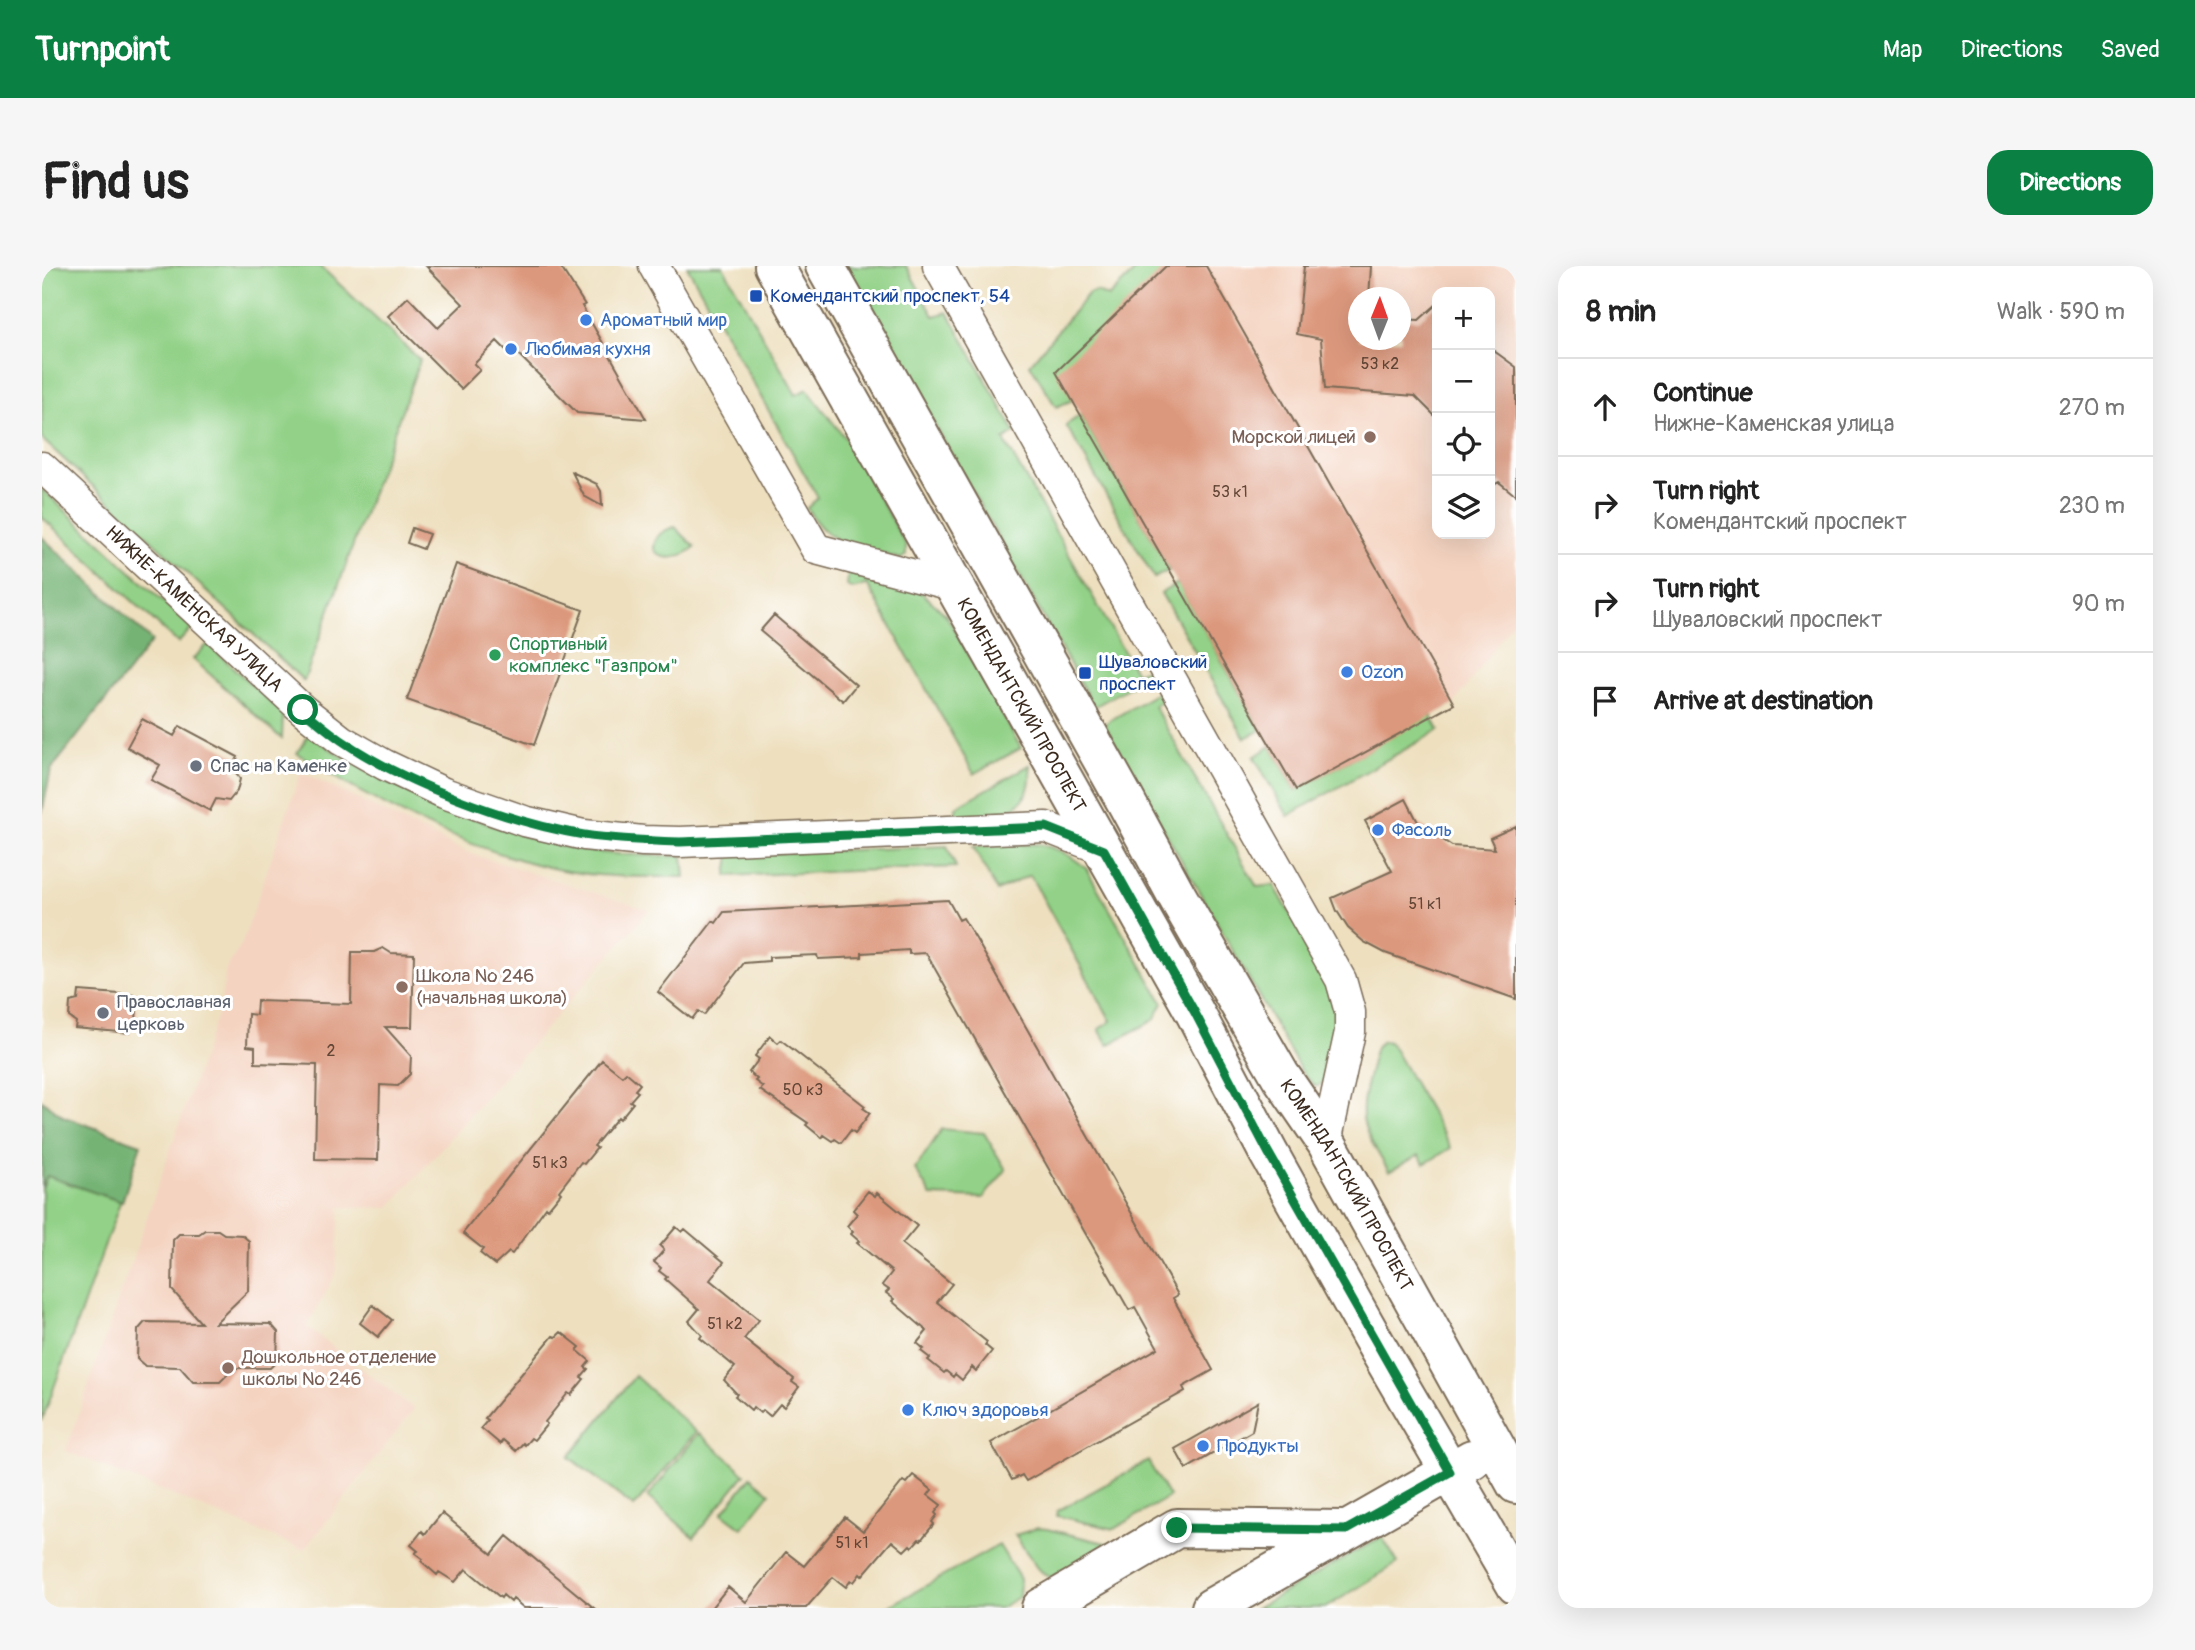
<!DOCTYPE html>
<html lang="en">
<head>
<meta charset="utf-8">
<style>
	:root { --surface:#fff; --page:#f6f6f6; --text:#222; --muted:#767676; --line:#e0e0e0; --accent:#0b8043 }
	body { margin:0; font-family:Pangolin,sans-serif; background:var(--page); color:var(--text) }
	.controls { position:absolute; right:21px; top:21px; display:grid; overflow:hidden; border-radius:14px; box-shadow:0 7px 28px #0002 }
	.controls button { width:63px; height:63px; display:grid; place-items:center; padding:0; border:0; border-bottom:2px solid var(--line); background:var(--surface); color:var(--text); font:35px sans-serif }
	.compass { position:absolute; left:1306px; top:21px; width:63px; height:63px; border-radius:50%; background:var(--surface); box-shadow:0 7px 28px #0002; rotate:1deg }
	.stop { position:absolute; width:21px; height:21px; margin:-16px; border:5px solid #0b8043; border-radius:50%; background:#fff }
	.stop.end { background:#0b8043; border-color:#fff; box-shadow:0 2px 7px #0008 }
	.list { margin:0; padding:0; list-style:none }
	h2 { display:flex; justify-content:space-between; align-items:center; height:91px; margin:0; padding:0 28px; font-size:30px }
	h2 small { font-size:23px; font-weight:400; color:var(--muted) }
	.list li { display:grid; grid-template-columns:46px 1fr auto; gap:21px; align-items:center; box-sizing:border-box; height:98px; padding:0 28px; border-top:2px solid var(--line) }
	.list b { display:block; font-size:26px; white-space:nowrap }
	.list p { margin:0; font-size:23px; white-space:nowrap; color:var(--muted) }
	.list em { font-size:23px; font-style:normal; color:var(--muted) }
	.icon { flex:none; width:38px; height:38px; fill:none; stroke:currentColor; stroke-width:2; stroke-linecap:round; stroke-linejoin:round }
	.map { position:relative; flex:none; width:1474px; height:1342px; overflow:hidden; border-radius:21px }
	header { display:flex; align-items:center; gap:42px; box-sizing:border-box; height:98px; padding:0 35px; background:var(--accent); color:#fff }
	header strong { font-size:33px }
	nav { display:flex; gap:38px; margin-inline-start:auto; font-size:24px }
	.intro { display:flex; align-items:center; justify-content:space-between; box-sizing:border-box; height:168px; padding:0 42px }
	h1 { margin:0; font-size:49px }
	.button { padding:18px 32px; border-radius:21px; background:var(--accent); color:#fff; font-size:24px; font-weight:700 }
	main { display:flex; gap:42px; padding:0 42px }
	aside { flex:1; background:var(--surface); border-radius:21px; box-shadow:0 7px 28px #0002 }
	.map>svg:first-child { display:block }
	.built { fill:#f4d3c0; fill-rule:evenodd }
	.green { fill:#92d187; stroke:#667e52; stroke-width:2 }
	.forest { fill:#75b374; stroke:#586e49; stroke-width:2 }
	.building { fill:#dc987d }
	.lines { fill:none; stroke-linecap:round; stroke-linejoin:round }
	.minor-casing { stroke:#7a6a56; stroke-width:33 }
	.major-casing { stroke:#7a6a56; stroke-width:42 }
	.minor { stroke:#fff; stroke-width:30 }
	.major { stroke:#fff; stroke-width:38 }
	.route { stroke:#0b8043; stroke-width:9 }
	.transit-dot { fill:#1a4fb4; stroke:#fff; stroke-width:2.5 }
	.shop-dot { fill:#3f7fe0; stroke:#fff; stroke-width:2.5 }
	.education-dot { fill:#8d6e63; stroke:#fff; stroke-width:2.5 }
	.leisure-dot { fill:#2e9e5b; stroke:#fff; stroke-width:2.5 }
	.worship-dot { fill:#6b7280; stroke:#fff; stroke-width:2.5 }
	.labels { text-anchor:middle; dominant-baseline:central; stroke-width:6; stroke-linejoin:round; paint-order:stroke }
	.number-label { font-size:16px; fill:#634636 }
	.transit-label { font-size:19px; fill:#164399; stroke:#fff; text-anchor:start }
	.shop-label { font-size:19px; fill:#366cbe; stroke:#fff; text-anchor:start }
	.education-label { font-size:19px; fill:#785e54; stroke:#fff; text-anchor:start }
	.street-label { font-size:19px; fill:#3b2a1e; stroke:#fff }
	.leisure-label { font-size:19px; fill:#27864d; stroke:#fff; text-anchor:start }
	.worship-label { font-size:19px; fill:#5b616d; stroke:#fff; text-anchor:start }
</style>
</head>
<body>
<header>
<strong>Turnpoint</strong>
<nav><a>Map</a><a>Directions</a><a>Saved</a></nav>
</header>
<div class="intro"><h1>Find us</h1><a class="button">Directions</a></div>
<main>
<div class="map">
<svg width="1474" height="1342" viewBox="0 0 1474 1342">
	<rect width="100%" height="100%" fill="#fff"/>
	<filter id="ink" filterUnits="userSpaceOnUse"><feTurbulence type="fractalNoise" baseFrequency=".0143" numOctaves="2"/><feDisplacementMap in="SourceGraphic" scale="14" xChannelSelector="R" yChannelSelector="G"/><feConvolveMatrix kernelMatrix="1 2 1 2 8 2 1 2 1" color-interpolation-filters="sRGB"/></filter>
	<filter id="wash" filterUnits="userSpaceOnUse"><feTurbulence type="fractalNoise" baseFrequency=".00686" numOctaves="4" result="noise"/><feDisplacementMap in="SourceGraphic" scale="28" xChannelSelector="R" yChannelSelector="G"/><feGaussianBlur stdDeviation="1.57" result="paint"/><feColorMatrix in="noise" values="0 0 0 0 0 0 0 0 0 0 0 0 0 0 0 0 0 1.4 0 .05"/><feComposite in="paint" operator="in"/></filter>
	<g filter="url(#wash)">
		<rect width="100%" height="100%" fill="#eee0bf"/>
		<!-- built -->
		<path class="built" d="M 1164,0 L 1474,0 L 1474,351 L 1412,438 ZM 1395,26 L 1448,26 L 1448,268 L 1395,268 ZM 1316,32 L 1358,32 L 1358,74 L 1316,74 Z
			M 259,506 L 424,586 L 607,644 L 347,942 L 298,941 L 294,1007 L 265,1061 L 372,1143 L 262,1284 L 24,1185 L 178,740 L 184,703 L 200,677 Z"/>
		<!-- green -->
		<path class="green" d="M 0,0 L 278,0 L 378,94 L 262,415 L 0,173 Z
			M 645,0 L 681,0 L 754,129 L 765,123 L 804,173 L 864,279 L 864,289 L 859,293 C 820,282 785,281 765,242 L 776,232 Z
			M 803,0 L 864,0 L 892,50 L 906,46 L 973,166 L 962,174 L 1094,407 L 1105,403 L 1112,407 L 1052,441 Z
			M 1091,0 L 1124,0 L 1031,134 L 1014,141 L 988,98 L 1047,27 L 1054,25 L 1066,31 L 1093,5 Z
			M 1039,149 L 1128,304 L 1112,312 L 1024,159 Z
			M 0,223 L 150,362 L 136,377 L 0,251 Z
			M 633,261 L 653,281 C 641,291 621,298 612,283 C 612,270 621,264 633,261 Z
			M 811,306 L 879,326 L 904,349 L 979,482 L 932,508 L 825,318 C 818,321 813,325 805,320 L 806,309 Z
			M 1136,317 L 1219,464 L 1203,472 L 1119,327 Z
			M 166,378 L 241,448 L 240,473 L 151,393 Z
			M 1122,423 L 1123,432 L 1112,440 L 1215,621 L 1232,619 L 1291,723 L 1296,763 L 1284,814 L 1276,820 L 1272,820 L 1258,803 L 1062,458 Z
			M 1389,449 L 1397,464 L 1246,550 L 1212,491 L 1229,480 L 1254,524 Z
			M 267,468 C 320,508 380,534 442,556 C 474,568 506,579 540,584 C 573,589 607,590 641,590 L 643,611 C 600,611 555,612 514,603 C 422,582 333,539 255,487 Z
			M 988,499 C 993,551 953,548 914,551 L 914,541 Z
			M 993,578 C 1014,581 1027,588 1044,602 L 1121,737 L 1112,754 L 1066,779 L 1057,763 L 1069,755 L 988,609 L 955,625 L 931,581 Z
			M 905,580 L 914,601 L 685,610 L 688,589 Z
			M 1341,775 L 1347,776 L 1351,781 L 1409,882 L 1382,898 L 1377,889 L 1347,906 C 1320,859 1314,858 1328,804 C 1331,793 1331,780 1341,775 Z
			M 0,834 L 22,851 L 99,878 L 0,1155 Z
			M 900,863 L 942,867 L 964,904 L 941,932 L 889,930 L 873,903 Z
			M 593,1110 L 654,1166 L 592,1241 L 527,1191 Z
			M 657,1167 L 703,1208 L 652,1271 L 606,1231 Z
			M 1106,1195 L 1127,1231 L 1072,1263 L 1015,1250 L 1015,1245 Z
			M 709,1211 L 728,1227 L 700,1262 L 680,1247 Z
			M 996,1262 L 1005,1263 L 1067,1278 L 1008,1312 L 995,1302 L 973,1269 Z
			M 1340,1271 L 1356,1297 L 1283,1342 L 1214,1342 Z
			M 957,1279 L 978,1313 L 977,1331 L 958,1342 L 844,1342 Z"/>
		<!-- forest -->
		<path class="forest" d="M 0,271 L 110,375 L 9,504 L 0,547 Z
			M 0,834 L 22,851 L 99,878 L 80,936 L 5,910 L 0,923 Z"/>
		<g id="blocks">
			<!-- building -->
			<path class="building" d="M 384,0 L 518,0 L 543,39 L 540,40 L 604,153 L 535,147 L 473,85 L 469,89 L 455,75 L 432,98 L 438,104 L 419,123 L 346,50 L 366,31 L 396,62 L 421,38 Z
				M 1124,0 L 1164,0 L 1412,438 L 1254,524 L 1014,106 Z
				M 1262,0 L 1329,0 L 1327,32 L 1317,32 L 1317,74 L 1359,74 L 1359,53 L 1377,54 L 1395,38 L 1395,152 L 1373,130 L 1283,123 L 1279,73 L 1255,68 Z
				M 1448,82 L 1474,101 L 1474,230 L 1457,216 L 1448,221 Z
				M 530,206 L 555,218 L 559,225 L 560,240 L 542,230 Z
				M 370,262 L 387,268 L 381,283 L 365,277 Z
				M 414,298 L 541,344 L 492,479 L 365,434 Z
				M 732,349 L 814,419 L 801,435 L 718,365 Z
				M 100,453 L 132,470 L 138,460 L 196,491 L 190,502 L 198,513 L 195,525 L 187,535 L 174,533 L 168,545 L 109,514 L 118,499 L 85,481 Z
				M 1364,533 L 1377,558 L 1410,580 L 1453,583 L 1448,572 L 1474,560 L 1474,733 L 1343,687 L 1322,676 L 1306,662 L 1295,645 L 1290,632 L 1350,605 L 1323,555 Z
				M 906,634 L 917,654 L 921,652 L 934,673 L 1136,1029 L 1131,1032 L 1171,1104 L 1141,1121 L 1143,1125 L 984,1215 L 980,1209 L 970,1214 L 949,1177 L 1116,1082 L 1093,1041 L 1087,1044 L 884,687 L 867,688 L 867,684 L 820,687 L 820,691 L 776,693 L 775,689 L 727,691 L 727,695 L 702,697 L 662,749 L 656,745 L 650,753 L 616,726 L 671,655 L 674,657 L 682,646 Z
				M 341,682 L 349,687 L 372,688 L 370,761 L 343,761 L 369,790 L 368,808 L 356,820 L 338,819 L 336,894 L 273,893 L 275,799 L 213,797 L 213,781 L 205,780 L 206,748 L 214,749 L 215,735 L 309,738 L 310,686 L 332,686 Z
				M 37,725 L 91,729 L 90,737 L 95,743 L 94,753 L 89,758 L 88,767 L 33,762 L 34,756 L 27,751 L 28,736 L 36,734 Z
				M 728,770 L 736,777 L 739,774 L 823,840 L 821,842 L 828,847 L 813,867 L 809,864 L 799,877 L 793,873 L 791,875 L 782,869 L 780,872 L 764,859 L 766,857 L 718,824 L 721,821 L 713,815 L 715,813 L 707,806 L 717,793 L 713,790 Z
				M 560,794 L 580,810 L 584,806 L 598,818 L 593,824 L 596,826 L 588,835 L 591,837 L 578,853 L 576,851 L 552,880 L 555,882 L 542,898 L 539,896 L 517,925 L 519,927 L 506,943 L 504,941 L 470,988 L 467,986 L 453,999 L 438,987 L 441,983 L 421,967 Z
				M 826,925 L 833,930 L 835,927 L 875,960 L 860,978 L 910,1018 L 895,1036 L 945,1076 L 943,1079 L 950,1085 L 934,1105 L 930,1101 L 920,1114 L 913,1108 L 911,1111 L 904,1105 L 902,1107 L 886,1094 L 888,1092 L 879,1085 L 882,1083 L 875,1077 L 885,1065 L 850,1035 L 852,1033 L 844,1027 L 847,1024 L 840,1019 L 850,1006 L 815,977 L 817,975 L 809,968 L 811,966 L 805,960 L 815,948 L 811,944 Z
				M 634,961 L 640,966 L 643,963 L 682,996 L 668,1014 L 717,1054 L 702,1073 L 752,1113 L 750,1116 L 757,1121 L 742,1141 L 738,1138 L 728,1150 L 721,1144 L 718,1147 L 711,1141 L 709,1144 L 693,1130 L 695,1128 L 682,1114 L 693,1101 L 658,1072 L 660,1069 L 647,1055 L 657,1043 L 623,1013 L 625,1011 L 617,1005 L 619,1002 L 612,996 L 622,984 L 618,980 Z
				M 163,964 L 176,964 L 182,968 L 200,969 L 207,975 L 206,1025 L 173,1057 L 229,1058 L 236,1066 L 235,1095 L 228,1102 L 192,1102 L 178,1116 L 151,1116 L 138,1101 L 103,1100 L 95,1093 L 96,1064 L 103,1056 L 159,1057 L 130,1024 L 131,974 L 137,968 L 157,968 Z
				M 331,1039 L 350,1054 L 336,1071 L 318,1057 Z
				M 519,1066 L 538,1081 L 535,1084 L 548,1095 L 543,1101 L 546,1103 L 539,1111 L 542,1113 L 529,1129 L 526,1127 L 503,1156 L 505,1158 L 492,1174 L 489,1172 L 483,1179 L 481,1177 L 474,1185 L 461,1174 L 458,1178 L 439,1162 L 446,1154 L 443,1152 L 511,1070 L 514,1071 Z
				M 1216,1136 L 1210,1165 L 1144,1203 L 1133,1183 Z
				M 871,1209 L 890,1224 L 886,1229 L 899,1239 L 893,1247 L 895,1249 L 890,1256 L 892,1258 L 879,1274 L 877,1273 L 870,1281 L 868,1279 L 862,1285 L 850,1275 L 820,1310 L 818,1308 L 812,1316 L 809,1314 L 804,1321 L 791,1311 L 764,1342 L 669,1342 L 686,1321 L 704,1336 L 744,1286 L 762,1300 L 803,1251 L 821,1265 L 861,1215 L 864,1217 Z
				M 400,1247 L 450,1288 L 465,1270 L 552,1342 L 482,1342 L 471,1333 L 469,1336 L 461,1329 L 459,1332 L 424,1303 L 413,1316 L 397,1306 L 395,1309 L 379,1295 L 381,1293 L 373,1287 L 376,1285 L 369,1279 L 380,1265 L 383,1268 Z"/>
		</g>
	</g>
	<g filter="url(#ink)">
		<use href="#blocks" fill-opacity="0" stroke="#7a6a56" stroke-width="2"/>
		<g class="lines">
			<!-- minor casing -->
			<g class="minor-casing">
				<g id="minor">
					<path d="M 612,0 L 774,283 L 910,319"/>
					<path d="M 896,0 L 1299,714 L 1308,746 L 1308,766 L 1284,876"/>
					<path id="s1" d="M 0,201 L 261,444 L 299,474 L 343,499 L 402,527 L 482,555 L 542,569 L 601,575 L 638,576 L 1004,561 L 1062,584"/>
				</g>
			</g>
			<!-- major casing -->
			<g class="major-casing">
				<g id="major">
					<path id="s2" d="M 732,0 L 1152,745 L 1226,886 L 1337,1084 L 1474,1319"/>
					<path id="s3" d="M 783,0 L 1083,534 L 1135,630 L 1238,809 L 1284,876 L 1474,1218"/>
					<path d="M 999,1342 L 1135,1262 L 1304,1264"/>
					<path d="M 1169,1342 L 1430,1193"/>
				</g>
			</g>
			<!-- minor -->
			<use href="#minor" class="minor"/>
			<!-- major -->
			<use href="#major" class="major"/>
		</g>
	</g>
	<g class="lines" filter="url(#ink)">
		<!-- route -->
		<path class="route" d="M 261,444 C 273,454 286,465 299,474 C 361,517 468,557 542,569 C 574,574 606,575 638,576 L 1004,561 L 1062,584 L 1152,745 L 1226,886 L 1408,1206 L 1304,1264 L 1135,1262"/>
	</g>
	<!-- markers -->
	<g class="transit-dot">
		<rect x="707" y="23" width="14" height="14" rx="3.5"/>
		<rect x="1036" y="400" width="14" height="14" rx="3.5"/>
	</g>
	<g class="shop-dot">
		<circle cx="544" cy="54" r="7"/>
		<circle cx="469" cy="83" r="7"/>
		<circle cx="1305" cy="406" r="7"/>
		<circle cx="1336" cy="564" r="7"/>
		<circle cx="866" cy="1144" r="7"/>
		<circle cx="1161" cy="1180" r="7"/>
	</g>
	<g class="education-dot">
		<circle cx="1328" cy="171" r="7"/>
		<circle cx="360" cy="721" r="7"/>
		<circle cx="186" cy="1102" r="7"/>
	</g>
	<circle class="leisure-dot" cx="453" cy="389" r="7"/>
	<g class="worship-dot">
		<circle cx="154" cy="500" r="7"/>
		<circle cx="61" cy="747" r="7"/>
	</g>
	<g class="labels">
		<!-- number labels -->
		<g class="number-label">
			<text x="1338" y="98">53 к2</text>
			<text x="1188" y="226">53 к1</text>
			<text x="1383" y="638">51 к1</text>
			<text x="289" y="785">2</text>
			<text x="761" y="824">50 к3</text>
			<text x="508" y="897">51 к3</text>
			<text x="683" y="1058">51 к2</text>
			<text x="810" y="1277">51 к1</text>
		</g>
		<!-- transit labels -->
		<g class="transit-label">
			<text x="728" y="30">Комендантский проспект, 54</text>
			<text x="1057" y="396">Шуваловский<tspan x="1057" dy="22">проспект</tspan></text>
		</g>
		<!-- shop labels -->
		<g class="shop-label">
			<text x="558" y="54">Ароматный мир</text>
			<text x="483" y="83">Любимая кухня</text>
			<text x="1319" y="406">Ozon</text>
			<text x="1350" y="564">Фасоль</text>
			<text x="880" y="1144">Ключ здоровья</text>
			<text x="1175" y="1180">Продукты</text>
		</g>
		<!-- education labels -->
		<g class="education-label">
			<text x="1314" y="171" text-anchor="end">Морской лицей</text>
			<text x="374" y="710">Школа № 246<tspan x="374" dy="22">(начальная школа)</tspan></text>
			<text x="200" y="1091">Дошкольное отделение<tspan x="200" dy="22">школы № 246</tspan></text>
		</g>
		<!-- street labels -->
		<g class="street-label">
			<text stroke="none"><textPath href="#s1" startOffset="208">НИЖНЕ-КАМЕНСКАЯ УЛИЦА</textPath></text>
			<text stroke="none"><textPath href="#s2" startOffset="504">КОМЕНДАНТСКИЙ ПРОСПЕКТ</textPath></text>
			<text stroke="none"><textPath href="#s3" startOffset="1057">КОМЕНДАНТСКИЙ ПРОСПЕКТ</textPath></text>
		</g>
		<!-- leisure labels -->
		<g class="leisure-label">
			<text x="467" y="378">Спортивный<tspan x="467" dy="22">комплекс "Газпром"</tspan></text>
		</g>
		<!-- worship labels -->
		<g class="worship-label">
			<text x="168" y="500">Спас на Каменке</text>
			<text x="75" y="736">Православная<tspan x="75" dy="22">церковь</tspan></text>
		</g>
	</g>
</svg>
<div class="controls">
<button>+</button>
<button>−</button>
<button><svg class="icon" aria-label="locate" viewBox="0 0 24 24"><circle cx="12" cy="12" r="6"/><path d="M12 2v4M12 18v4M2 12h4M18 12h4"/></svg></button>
<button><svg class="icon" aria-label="layers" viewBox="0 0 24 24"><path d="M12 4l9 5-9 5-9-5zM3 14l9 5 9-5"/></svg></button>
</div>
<svg class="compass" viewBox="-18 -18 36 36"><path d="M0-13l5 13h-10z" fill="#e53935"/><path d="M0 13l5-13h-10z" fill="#767676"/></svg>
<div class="stop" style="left:261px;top:444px"></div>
<div class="stop end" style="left:1135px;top:1262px"></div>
</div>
<aside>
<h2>8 min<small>Walk · 590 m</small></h2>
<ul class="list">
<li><svg class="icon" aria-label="ahead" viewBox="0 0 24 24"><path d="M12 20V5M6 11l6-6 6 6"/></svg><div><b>Continue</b><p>Нижне-Каменская улица</p></div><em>270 m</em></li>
<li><svg class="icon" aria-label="right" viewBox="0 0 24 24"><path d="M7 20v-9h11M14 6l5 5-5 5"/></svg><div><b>Turn right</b><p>Комендантский проспект</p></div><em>230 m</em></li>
<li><svg class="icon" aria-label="right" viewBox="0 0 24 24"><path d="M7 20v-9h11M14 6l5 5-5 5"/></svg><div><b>Turn right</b><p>Шуваловский проспект</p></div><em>90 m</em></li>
<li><svg class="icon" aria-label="arrive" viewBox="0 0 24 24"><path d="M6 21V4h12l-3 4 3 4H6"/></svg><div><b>Arrive at destination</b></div></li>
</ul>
</aside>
</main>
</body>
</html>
